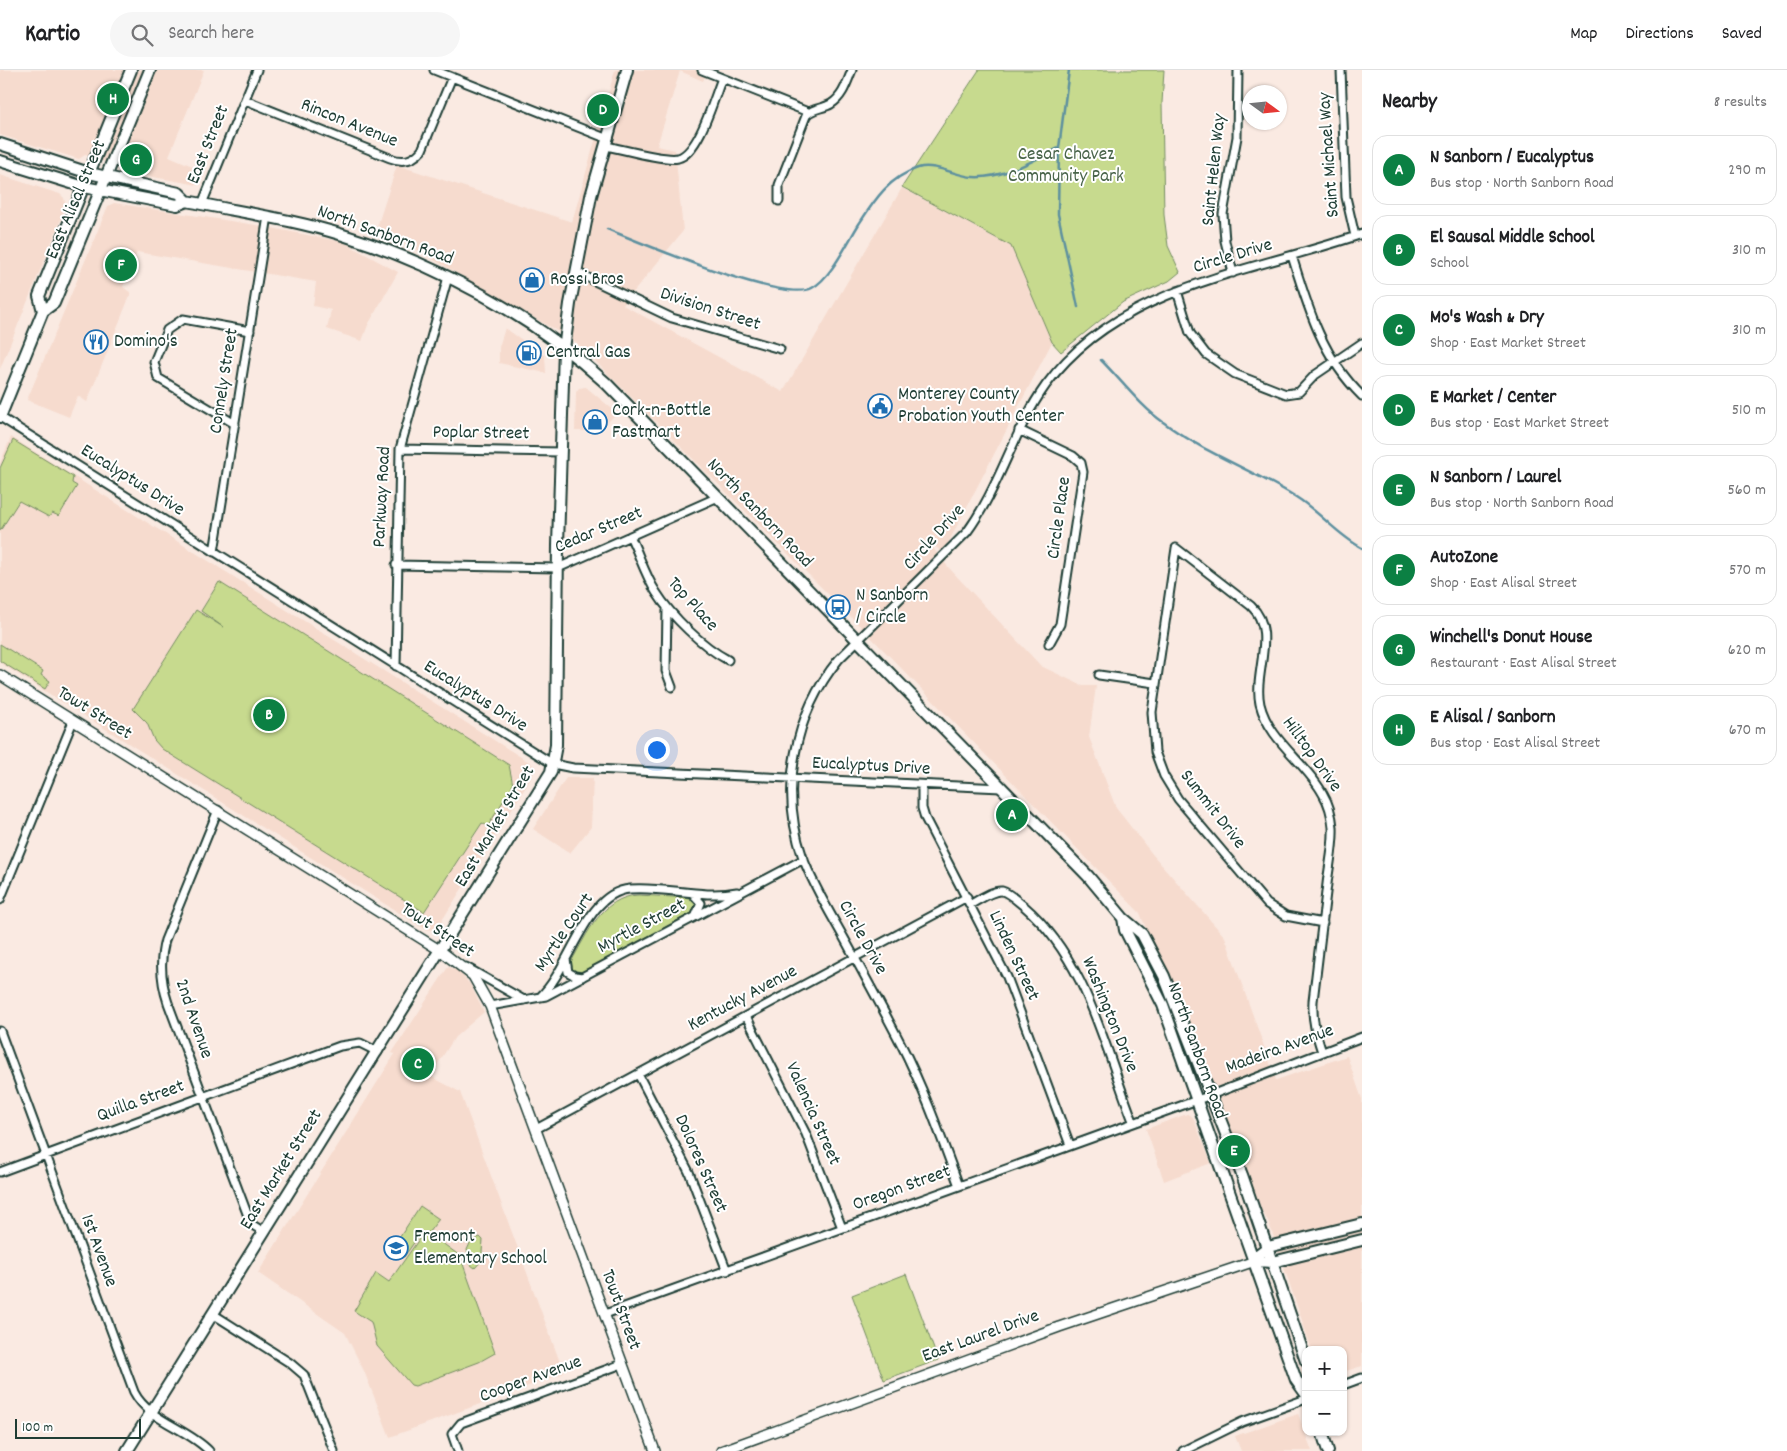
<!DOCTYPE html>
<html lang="en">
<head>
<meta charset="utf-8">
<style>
	:root { --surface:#fff; --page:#f6f6f6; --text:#202124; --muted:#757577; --line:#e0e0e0; --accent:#0b8043 }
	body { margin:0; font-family:Dekko,sans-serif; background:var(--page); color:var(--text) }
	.controls { position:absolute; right:15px; bottom:15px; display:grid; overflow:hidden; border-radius:10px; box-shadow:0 1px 4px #0004 }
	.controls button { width:45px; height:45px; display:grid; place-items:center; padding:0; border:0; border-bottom:1px solid var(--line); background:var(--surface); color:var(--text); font:25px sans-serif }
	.compass { position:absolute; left:1242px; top:15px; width:45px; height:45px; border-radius:50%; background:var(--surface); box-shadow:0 1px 4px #0004; rotate:105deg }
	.scale { position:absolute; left:15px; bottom:12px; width:126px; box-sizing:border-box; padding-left:5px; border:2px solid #1f3d34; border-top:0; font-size:14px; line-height:18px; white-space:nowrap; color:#1f3d34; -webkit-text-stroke:4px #fff; paint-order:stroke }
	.you { position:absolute; left:656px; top:679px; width:18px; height:18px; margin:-12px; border:4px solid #fff; border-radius:50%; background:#1a73e8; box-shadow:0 0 0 8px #1a73e833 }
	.badge { display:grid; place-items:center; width:32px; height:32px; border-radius:50%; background:var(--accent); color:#fff; font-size:16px; font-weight:700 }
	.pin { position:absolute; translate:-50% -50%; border:2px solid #fff; box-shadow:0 1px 5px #0006 }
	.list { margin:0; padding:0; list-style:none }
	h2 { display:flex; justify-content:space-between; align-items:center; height:65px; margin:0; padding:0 20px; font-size:21px }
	h2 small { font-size:16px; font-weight:400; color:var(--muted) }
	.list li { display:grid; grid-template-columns:32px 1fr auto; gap:15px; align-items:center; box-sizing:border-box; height:70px; margin:0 10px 10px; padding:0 10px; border:1px solid var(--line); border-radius:15px }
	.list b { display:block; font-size:19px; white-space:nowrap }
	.list p { margin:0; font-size:16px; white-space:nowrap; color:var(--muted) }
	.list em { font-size:16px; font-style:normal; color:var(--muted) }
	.icon { flex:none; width:28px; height:28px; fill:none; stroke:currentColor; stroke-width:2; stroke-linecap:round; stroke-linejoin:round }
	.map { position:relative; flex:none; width:1362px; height:1381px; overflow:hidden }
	header { display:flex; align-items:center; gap:30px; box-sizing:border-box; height:70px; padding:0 25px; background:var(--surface); border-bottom:1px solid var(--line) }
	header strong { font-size:24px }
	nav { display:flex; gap:28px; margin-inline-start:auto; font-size:18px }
	.search { width:350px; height:45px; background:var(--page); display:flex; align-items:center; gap:12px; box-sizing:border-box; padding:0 18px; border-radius:28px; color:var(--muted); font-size:19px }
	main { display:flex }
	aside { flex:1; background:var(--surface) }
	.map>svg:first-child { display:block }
	.built { fill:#f6dbce }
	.green { fill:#c7da8e; stroke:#738c61 }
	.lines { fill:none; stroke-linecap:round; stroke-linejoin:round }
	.stream { stroke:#5d909f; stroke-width:2.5 }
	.minor-casing { stroke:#1f3d34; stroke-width:11 }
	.tertiary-casing { stroke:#1f3d34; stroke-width:12 }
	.secondary-casing { stroke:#1f3d34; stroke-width:14 }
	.minor { stroke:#fff; stroke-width:7 }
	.tertiary { stroke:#fff; stroke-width:9 }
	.secondary { stroke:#fff; stroke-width:10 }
	.labels { text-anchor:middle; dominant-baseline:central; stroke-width:4; stroke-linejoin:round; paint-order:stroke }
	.street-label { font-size:19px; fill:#1f3d34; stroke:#fff }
	.park-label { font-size:19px; fill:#49644a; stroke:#fff }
	.poi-label { font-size:19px; fill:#1f3d34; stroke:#fff; text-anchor:start }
</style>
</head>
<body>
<header>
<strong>Kartio</strong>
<div class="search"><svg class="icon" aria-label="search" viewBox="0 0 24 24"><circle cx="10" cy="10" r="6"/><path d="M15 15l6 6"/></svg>Search here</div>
<nav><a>Map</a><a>Directions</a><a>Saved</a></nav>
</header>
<main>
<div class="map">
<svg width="1362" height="1381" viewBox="0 0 1362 1381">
	<rect width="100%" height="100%" fill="#faeae2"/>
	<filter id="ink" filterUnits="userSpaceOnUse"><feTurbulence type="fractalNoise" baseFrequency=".02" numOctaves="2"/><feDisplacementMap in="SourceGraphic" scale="10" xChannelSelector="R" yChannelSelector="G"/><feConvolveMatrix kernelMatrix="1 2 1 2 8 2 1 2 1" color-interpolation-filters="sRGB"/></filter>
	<g filter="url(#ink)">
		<!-- built -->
		<path class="built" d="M 0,0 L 204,0 L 169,86 L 204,101 L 198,115 L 142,105 L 85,85 L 79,89 L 0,65 Z
			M 615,0 L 708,0 L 703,11 L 680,1 L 657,76 L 675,80 L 683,161 L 623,235 L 783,322 L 902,118 L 1011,176 L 1052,272 L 943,483 L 924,467 L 949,498 L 1041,596 L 1083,616 L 1096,616 L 1089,667 L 1116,738 L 1153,785 L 1225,867 L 1276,1010 L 1347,986 L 1362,1029 L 1362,1296 L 1343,1302 L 1343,1280 L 1312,1280 L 1269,1153 L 1234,1091 L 1211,1025 L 1140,843 L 862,558 L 576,272 L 377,157 L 397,95 L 572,152 Z
			M 0,105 L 60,124 L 64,128 L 66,137 L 0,299 Z
			M 114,133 L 256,155 L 343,172 L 398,202 L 368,255 L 362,271 L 327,259 L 331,240 L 313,236 L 316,212 L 137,182 L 123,217 L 131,223 L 87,332 L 78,326 L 69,347 L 27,330 L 108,136 Z
			M 505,258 L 545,286 L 546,303 L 499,293 L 499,277 Z
			M 586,317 L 617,343 L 599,361 L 575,361 L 576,322 L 579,318 Z
			M 11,367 L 532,694 L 534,701 L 527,715 L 436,860 L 425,859 L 0,593 L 0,393 Z
			M 566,708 L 593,708 L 591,757 L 570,783 L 533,759 Z
			M 448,897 L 457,900 L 470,914 L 484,942 L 455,967 L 430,1006 L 460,1022 L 564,1303 L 390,1367 L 364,1301 L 345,1263 L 258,1203 L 395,984 L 392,983 Z
			M 1187,1044 L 1193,1047 L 1211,1093 L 1164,1111 L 1146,1059 Z
			M 1298,1344 L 1312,1381 L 1241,1381 L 1235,1366 Z"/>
		<!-- green -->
		<path class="green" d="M 979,0 L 1164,0 L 1162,33 L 1164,145 L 1168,176 L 1180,202 L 1169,211 L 1123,232 L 1061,282 L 1052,272 L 1011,176 L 902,117 Z
			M 13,370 L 73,407 L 72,413 L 77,416 L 59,446 L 52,443 L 49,447 L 19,431 L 0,461 L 0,398 Z
			M 219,512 L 509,695 L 513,715 L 488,756 L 482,753 L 424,842 L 162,679 L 154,670 L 147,653 L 133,639 L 196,540 L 223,557 L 201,541 Z
			M 0,574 L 43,601 L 41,605 L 50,611 L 45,619 L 0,591 Z
			M 638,825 L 691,828 L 698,833 L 695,841 L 580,903 L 571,901 L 571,892 C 587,864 602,827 638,825 Z
			M 420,1136 L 439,1149 L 428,1163 L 420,1164 L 404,1187 L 392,1179 Z
			M 430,1164 L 460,1186 L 495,1283 L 479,1292 L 415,1316 L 411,1315 L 377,1276 L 371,1252 L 354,1241 L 376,1203 L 389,1212 L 422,1165 Z
			M 480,1167 L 483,1170 L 482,1182 L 484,1188 L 475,1198 L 471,1195 L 467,1180 L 471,1171 Z
			M 906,1204 L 938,1290 L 884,1310 L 852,1225 Z"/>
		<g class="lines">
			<!-- stream -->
			<path class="stream" d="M 1069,0 L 1059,78 L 1058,144 L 1078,237
				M 607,159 C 642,173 784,234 812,218 C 831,208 847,173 859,154 C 874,131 889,107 918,98 C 935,93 956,106 973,107 C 1003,109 1033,90 1059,78
				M 1101,290 C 1121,310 1140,336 1163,352 C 1204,383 1253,400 1296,427 C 1320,442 1337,465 1362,478"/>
			<!-- minor casing -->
			<g class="minor-casing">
				<path id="minor" d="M 434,0 L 608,69
					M 702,0 L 808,42
					M 1341,0 L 1346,127 L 1355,166
					M 245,30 L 390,88 C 403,93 413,91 422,80 L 452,7
					M 606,76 C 622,79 664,91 678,88 C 699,83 714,28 722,8
					M 779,131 L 779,115 L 806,46 C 811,38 823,39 831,34 C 843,27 847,12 852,0
					M 202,134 L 257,0
					M 1292,186 C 1308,238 1322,287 1362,326
					M 576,202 L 672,248 L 780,279
					M 1233,203 L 1225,171 L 1223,144 L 1237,67 L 1238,0
					M 1177,221 L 1190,263 L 1206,284 L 1235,304 L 1286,324 L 1299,322 L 1315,305 L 1362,273
					M 0,347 L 553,694 L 573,698 L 1001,718
					M 235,354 L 158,308 L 154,292 L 167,260 L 183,249 L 250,261
					M 1019,360 L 1073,386 L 1081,393 L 1083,402 L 1060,554 L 1049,574
					M 400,379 L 561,382
					M 630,466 C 639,484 645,505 656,522 C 671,546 703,577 728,590
					M 214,482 L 268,146
					M 396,495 L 558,498 L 718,427
					M 667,538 L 666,601 L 672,617
					M 396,596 L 400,379 L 448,207
					M 1099,605 L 1155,613
					M 922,716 L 922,738 L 925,748 L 1007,907 L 1070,1075
					M 218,740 L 165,870 C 159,892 161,912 168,933 L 251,1154 L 264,1162
					M 692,823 L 701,833 L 696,845
					M 0,830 L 73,651
					M 971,834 C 979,830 992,820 1002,821 C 1010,823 1018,832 1024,836 C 1087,890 1104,977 1133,1051
					M 566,889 L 568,902 L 575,906 L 582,907
					M 466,897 L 524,930
					M 540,927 C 570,900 585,822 630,819 C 665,816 702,829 737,822
					M 490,936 L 546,926 L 804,789
					M 746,946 L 806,1064 L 842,1158
					M 0,961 L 134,1322 C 149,1351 187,1358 209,1381
					M 1322,982 C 1316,964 1312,950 1313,931 C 1318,892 1322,853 1327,814 C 1329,795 1334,776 1333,757 C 1332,746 1329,734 1323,724 C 1306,692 1269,671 1260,634 C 1253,603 1278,561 1251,536 L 1176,478 L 1152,642 L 1155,682 L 1164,706 L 1178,729 L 1267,834 L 1286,846 L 1323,853
					M 638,1004 L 689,1102 L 727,1201
					M 536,1059 L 967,827
					M 0,1102 L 340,976 L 360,973 L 378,982
					M 959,1116 C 941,1067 924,1019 900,972 C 884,941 867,910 850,879 C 834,849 815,820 803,788 C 779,720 794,644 839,589 L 967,462 C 1000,417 1013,361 1046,315 C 1119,215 1253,202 1362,164
					M 213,1244 L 290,1293 L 304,1305 L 334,1381
					M 605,1244 L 1211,1025 L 1362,967
					M 1343,1315 L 1362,1308
					M 458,1381 L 452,1364 L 461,1353 L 622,1294
					M 1183,1381 L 1242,1352 L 1306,1329"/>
			</g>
			<!-- tertiary casing -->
			<g class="tertiary-casing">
				<path id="tertiary" d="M 0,605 L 441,881 L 473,906 L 490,936 L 655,1381
					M 721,1381 L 1059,1257 L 1255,1191"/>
			</g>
			<!-- secondary casing -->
			<g class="secondary-casing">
				<path id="secondary" d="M 0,74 L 89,103 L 179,123 L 187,131 C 239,142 292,149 343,165 C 438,195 532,245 606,313 L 1088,806 L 1123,848 L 1142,864 L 1164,906 L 1242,1105 L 1306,1291
					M 0,91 L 84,117 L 177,135 L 187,131
					M 43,241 L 39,226 L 131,0
					M 0,347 L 43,241 L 54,233 L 150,0
					M 1123,848 L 1125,860 L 1163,935 L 1296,1310 L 1306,1324
					M 1255,1191 L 1260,1183 L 1268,1177 L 1362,1154
					M 1255,1191 L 1273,1192 L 1362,1170
					M 1322,1362 L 1328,1381
					M 127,1381 L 551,702 L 556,675 L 558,475 L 564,279 L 570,234 L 591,126 L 627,0"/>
			</g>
			<!-- minor -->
			<use href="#minor" class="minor"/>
			<!-- tertiary -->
			<use href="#tertiary" class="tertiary"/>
			<!-- secondary -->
			<use href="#secondary" class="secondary"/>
		</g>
	</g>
	<!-- icons -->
	<defs>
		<g id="shop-ring" transform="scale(1.25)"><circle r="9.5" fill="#fff" stroke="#1f6fb2" stroke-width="1.5"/><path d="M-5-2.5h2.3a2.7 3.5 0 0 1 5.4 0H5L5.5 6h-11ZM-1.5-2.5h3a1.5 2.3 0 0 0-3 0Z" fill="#1f6fb2"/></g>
		<g id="restaurant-ring" transform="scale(1.25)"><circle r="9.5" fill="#fff" stroke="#1f6fb2" stroke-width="1.5"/><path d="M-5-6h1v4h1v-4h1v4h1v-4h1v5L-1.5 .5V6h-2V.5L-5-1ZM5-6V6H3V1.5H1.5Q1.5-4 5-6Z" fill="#1f6fb2"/></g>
		<g id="fuel-ring" transform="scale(1.25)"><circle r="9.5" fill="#fff" stroke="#1f6fb2" stroke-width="1.5"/><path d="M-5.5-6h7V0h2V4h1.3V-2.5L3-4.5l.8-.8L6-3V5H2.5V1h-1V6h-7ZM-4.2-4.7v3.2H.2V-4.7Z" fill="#1f6fb2"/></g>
		<g id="civic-ring" transform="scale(1.25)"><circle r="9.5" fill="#fff" stroke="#1f6fb2" stroke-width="1.5"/><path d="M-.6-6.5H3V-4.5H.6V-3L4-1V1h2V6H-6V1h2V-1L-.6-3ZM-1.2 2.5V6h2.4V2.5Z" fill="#1f6fb2"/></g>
		<g id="bus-ring" transform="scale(1.25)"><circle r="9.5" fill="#fff" stroke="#1f6fb2" stroke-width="1.5"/><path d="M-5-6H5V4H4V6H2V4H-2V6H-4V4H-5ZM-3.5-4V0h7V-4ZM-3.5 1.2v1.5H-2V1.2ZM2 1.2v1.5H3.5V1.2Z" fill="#1f6fb2"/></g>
		<g id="school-ring" transform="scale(1.25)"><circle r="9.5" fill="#fff" stroke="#1f6fb2" stroke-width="1.5"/><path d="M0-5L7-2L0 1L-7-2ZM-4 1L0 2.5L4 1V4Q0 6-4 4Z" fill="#1f6fb2"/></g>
	</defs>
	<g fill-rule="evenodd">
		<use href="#shop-ring" x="532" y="210"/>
		<use href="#restaurant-ring" x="96" y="272"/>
		<use href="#fuel-ring" x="529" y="283"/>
		<use href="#civic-ring" x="880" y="336"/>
		<use href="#shop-ring" x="595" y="352"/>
		<use href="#bus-ring" x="838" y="537"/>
		<use href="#school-ring" x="396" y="1178"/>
	</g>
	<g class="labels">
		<!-- street labels -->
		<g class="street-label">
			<text transform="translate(349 54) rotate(22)">Rincon Avenue</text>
			<text transform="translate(209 75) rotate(-68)">East Street</text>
			<text transform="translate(1330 85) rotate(-94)">Saint Michael Way</text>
			<text transform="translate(1215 100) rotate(-84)">Saint Helen Way</text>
			<text transform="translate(77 130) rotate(-67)">East Alisal Street</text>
			<text transform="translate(385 166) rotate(20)">North Sanborn Road</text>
			<text transform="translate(1233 187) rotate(-17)">Circle Drive</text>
			<text transform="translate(710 240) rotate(18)">Division Street</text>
			<text transform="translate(225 311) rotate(-81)">Connely Street</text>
			<text transform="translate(481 364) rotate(1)">Poplar Street</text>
			<text transform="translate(132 411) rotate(32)">Eucalyptus Drive</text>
			<text transform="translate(383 427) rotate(-87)">Parkway Road</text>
			<text transform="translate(759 444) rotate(46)">North Sanborn Road</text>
			<text transform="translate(1060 448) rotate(-82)">Circle Place</text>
			<text transform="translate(599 461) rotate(-23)">Cedar Street</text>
			<text transform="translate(935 468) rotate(-48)">Circle Drive</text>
			<text transform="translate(692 535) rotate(48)">Top Place</text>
			<text transform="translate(475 627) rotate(32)">Eucalyptus Drive</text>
			<text transform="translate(94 644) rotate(32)">Towt Street</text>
			<text transform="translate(1311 685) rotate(54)">Hilltop Drive</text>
			<text transform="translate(871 697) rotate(3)">Eucalyptus Drive</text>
			<text transform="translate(1212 740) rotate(52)">Summit Drive</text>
			<text transform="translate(496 757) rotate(-59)">East Market Street</text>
			<text transform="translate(642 857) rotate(-28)">Myrtle Street</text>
			<text transform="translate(437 861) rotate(34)">Towt Street</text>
			<text transform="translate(565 863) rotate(-56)">Myrtle Court</text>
			<text transform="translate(862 868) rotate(61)">Circle Drive</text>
			<text transform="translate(1013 886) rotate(65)">Linden Street</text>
			<text transform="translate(743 929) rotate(-28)">Kentucky Avenue</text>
			<text transform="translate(1109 945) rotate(68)">Washington Drive</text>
			<text transform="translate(193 949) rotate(71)">2nd Avenue</text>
			<text transform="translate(1280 980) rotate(-20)">Madeira Avenue</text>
			<text transform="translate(1196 981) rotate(70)">North Sanborn Road</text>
			<text transform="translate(141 1032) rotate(-20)">Quilla Street</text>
			<text transform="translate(812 1044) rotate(66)">Valencia Street</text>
			<text transform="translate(700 1094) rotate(66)">Dolores Street</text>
			<text transform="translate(282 1100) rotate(-58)">East Market Street</text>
			<text transform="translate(902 1119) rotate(-20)">Oregon Street</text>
			<text transform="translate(98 1181) rotate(70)">1st Avenue</text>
			<text transform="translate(620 1240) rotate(70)">Towt Street</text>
			<text transform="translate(981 1267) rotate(-20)">East Laurel Drive</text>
			<text transform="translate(531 1310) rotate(-20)">Cooper Avenue</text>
		</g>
		<!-- park labels -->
		<g class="park-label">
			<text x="1066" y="85">Cesar Chavez<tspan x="1066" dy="22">Community Park</tspan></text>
		</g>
		<!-- poi labels -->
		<g class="poi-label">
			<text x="550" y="210">Rossi Bros</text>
			<text x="114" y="272">Domino's</text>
			<text x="546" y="283">Central Gas</text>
			<text x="898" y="325">Monterey County<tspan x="898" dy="22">Probation Youth Center</tspan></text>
			<text x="612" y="341">Cork-n-Bottle<tspan x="612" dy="22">Fastmart</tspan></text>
			<text x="856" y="526">N Sanborn<tspan x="856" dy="22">/ Circle</tspan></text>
			<text x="414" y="1167">Fremont<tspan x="414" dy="22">Elementary School</tspan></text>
		</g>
	</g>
</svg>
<div class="controls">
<button>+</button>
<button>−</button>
</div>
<svg class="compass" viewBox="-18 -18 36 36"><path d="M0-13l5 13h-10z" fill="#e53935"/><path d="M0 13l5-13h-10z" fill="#757577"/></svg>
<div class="scale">100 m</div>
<div class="you"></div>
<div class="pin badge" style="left:1012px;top:745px">A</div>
<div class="pin badge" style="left:269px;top:645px">B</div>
<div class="pin badge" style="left:418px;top:994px">C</div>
<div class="pin badge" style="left:603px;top:40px">D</div>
<div class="pin badge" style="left:1234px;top:1081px">E</div>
<div class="pin badge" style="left:121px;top:195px">F</div>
<div class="pin badge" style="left:136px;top:90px">G</div>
<div class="pin badge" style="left:113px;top:29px">H</div>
</div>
<aside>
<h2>Nearby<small>8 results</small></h2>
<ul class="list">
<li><span class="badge">A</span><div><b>N Sanborn / Eucalyptus</b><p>Bus stop · North Sanborn Road</p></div><em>290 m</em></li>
<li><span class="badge">B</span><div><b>El Sausal Middle School</b><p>School</p></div><em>310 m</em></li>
<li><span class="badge">C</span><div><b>Mo's Wash &amp; Dry</b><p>Shop · East Market Street</p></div><em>310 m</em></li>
<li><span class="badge">D</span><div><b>E Market / Center</b><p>Bus stop · East Market Street</p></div><em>510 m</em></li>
<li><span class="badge">E</span><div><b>N Sanborn / Laurel</b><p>Bus stop · North Sanborn Road</p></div><em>560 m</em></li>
<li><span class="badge">F</span><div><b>AutoZone</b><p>Shop · East Alisal Street</p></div><em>570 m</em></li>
<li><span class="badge">G</span><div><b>Winchell's Donut House</b><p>Restaurant · East Alisal Street</p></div><em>620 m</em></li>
<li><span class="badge">H</span><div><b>E Alisal / Sanborn</b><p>Bus stop · East Alisal Street</p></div><em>670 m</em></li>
</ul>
</aside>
</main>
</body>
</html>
